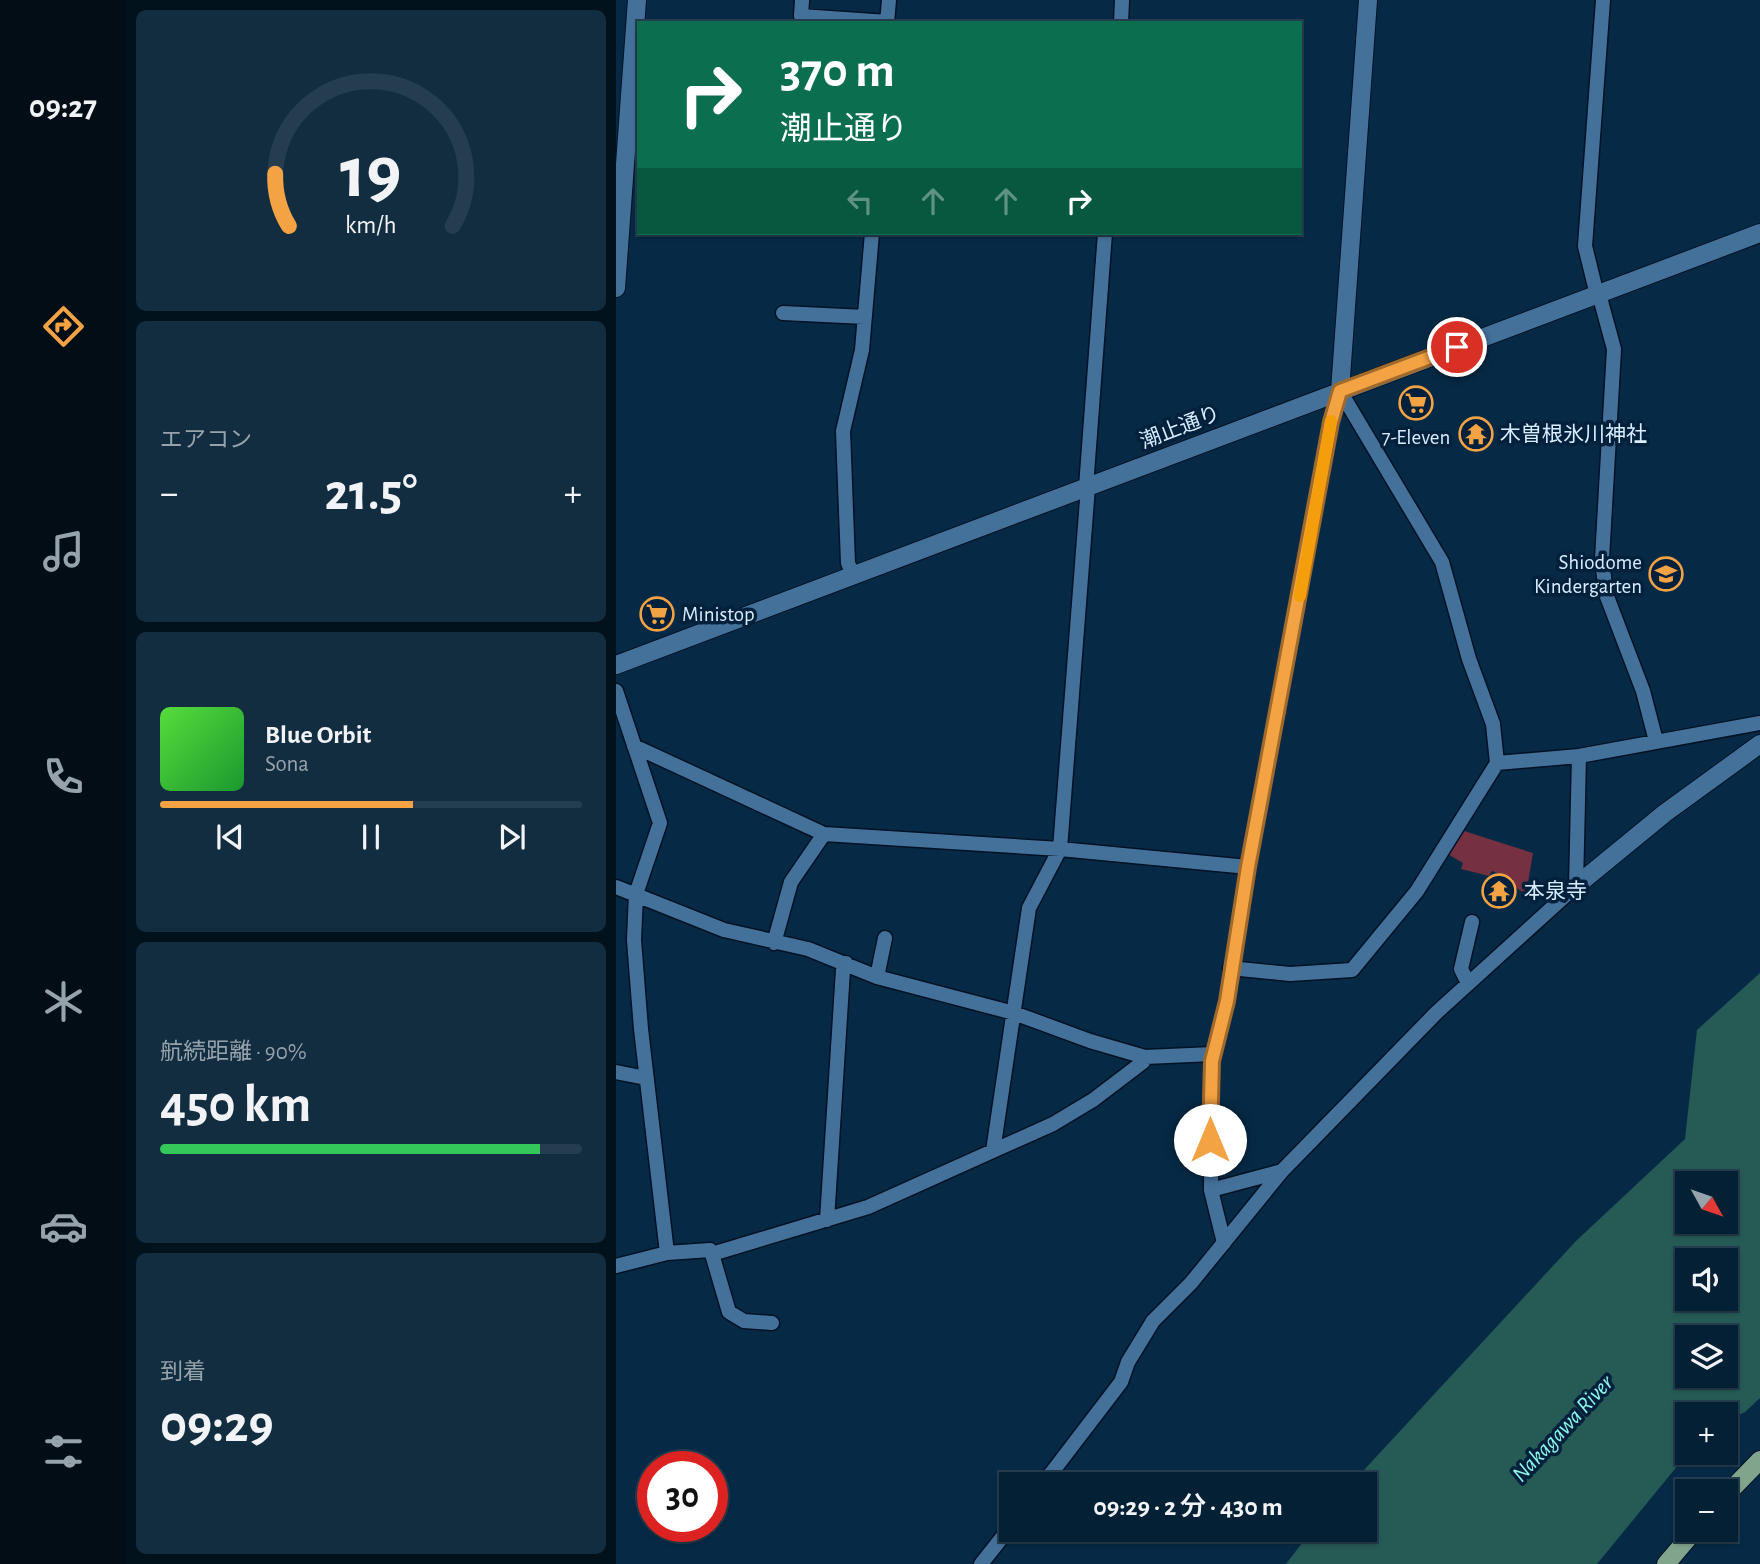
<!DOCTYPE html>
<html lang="ja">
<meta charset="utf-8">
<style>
body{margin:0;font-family:"Alegreya Sans","Noto Sans JP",sans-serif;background:#122d40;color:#f1f3f6;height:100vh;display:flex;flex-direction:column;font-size:26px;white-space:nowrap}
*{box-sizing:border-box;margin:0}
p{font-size:23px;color:#97a3ac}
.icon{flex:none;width:38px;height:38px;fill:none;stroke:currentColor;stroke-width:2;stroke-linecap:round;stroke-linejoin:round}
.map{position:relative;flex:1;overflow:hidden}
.drawer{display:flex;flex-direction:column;gap:10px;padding:10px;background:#02121d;width:490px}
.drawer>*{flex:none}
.guide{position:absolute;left:21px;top:21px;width:665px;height:214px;border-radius:0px;box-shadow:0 2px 5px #0004,0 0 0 2px #253e4f;background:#0b6e4f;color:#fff;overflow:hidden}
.needle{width:46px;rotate:130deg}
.buttons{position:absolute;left:1059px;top:1171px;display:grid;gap:14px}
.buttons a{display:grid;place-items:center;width:63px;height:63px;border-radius:0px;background:#042034;box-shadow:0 2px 5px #0004,0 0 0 2px #253e4f;font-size:35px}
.speed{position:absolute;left:21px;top:1451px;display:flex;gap:14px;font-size:35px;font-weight:700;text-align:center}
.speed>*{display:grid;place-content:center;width:91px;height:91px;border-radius:50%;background:#042034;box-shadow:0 2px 5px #0004,0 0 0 2px #253e4f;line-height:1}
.speed .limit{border:10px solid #d22;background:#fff;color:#111}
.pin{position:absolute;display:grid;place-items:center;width:60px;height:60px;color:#fff;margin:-30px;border:4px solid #fff;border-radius:50%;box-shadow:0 2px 7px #0007}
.me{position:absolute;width:77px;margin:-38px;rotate:0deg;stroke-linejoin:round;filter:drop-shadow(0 0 5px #0008)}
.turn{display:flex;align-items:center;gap:24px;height:147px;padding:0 28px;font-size:32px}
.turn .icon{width:91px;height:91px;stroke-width:2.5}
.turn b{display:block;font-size:49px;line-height:60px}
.lanes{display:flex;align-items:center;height:66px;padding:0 28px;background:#0003;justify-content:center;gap:35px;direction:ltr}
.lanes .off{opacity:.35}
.big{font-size:52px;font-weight:600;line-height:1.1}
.drawer .widget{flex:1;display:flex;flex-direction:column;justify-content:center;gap:10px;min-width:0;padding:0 24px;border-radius:10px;background:#122d40}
.drawer .dial{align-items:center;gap:0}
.dial svg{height:182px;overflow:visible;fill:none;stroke:#253e4f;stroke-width:7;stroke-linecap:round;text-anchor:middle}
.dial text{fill:#f1f3f6;stroke:none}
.song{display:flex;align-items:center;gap:21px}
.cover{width:84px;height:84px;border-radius:10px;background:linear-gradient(135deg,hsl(110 70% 55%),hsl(130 70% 35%))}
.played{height:7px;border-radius:4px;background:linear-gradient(90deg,#f4a344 60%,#253e4f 60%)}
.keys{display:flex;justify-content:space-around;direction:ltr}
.heat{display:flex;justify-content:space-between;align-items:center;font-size:38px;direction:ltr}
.charge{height:10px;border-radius:5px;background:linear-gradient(90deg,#34c759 90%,#253e4f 0)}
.trip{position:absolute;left:383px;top:1472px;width:378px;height:70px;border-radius:0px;background:#042034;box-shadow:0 2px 5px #0004,0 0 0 2px #253e4f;font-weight:600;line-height:70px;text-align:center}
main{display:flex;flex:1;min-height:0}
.tabs{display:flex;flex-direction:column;width:126px;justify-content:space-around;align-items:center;background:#020d15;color:#97a3ac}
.tabs .icon{width:49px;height:49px}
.tabs .selected{color:#f4a344}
.tabs b{font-size:32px;color:#f1f3f6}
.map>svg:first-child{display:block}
</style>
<main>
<nav class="tabs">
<b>09:27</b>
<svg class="icon selected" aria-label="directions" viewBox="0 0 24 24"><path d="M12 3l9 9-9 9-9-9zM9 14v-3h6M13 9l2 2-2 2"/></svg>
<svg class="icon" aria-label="music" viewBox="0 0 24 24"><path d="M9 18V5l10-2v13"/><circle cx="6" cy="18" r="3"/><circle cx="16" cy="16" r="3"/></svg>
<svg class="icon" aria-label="phone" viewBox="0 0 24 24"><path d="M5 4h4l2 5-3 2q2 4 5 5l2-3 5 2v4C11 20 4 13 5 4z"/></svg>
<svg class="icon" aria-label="climate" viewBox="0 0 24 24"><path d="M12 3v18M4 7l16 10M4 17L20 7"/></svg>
<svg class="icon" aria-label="car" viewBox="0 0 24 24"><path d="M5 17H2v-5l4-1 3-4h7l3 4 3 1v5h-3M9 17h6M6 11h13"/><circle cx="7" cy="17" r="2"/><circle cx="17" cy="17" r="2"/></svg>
<svg class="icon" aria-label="filters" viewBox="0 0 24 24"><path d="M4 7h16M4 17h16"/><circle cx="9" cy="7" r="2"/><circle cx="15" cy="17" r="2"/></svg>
</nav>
<section class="drawer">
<div class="widget dial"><svg viewBox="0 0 100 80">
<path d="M14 69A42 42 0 1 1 86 69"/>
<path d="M14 69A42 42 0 0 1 8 46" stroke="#f4a344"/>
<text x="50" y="56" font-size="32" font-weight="700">19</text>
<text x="50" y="72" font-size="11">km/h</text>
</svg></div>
<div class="widget"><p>エアコン</p>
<div class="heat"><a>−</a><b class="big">21.5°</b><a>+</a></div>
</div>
<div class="widget">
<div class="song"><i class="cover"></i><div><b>Blue Orbit</b><p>Sona</p></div></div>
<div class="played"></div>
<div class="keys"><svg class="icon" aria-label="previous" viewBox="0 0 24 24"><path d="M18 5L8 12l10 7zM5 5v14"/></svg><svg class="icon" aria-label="pause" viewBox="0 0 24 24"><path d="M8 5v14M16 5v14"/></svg><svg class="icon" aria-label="next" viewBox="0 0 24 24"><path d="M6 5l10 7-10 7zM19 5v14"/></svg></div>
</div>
<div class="widget"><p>航続距離 · 90%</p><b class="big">450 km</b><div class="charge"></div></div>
<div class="widget"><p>到着</p><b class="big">09:29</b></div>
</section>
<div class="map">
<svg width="1144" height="1564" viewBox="0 0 1144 1564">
<rect width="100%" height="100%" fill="#062a46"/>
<!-- green -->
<path fill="#753041" d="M845,830l72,23 -7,41 -13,-8v-7l-21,-8 -3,5 -28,-7 2,-6 -17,-10z"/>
<!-- water -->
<path fill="#265a55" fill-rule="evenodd" d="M1144,973v425l-15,14 -19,9v-7h-39l1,39 -91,111h-311l26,-34h53v-46h-14l225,-243 109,-102 12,-109zM1071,1183h39v39h-39zM1071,1260h39v38h-39zM1071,1337h39v39h-39z"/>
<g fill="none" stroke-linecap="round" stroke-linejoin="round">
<defs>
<path id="street" d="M186,0l-1,16 87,6
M271,23l2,-23
M505,23l1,-23
M983,294l15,55 -12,210 4,35 37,97 13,50
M981,295l-12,-49 18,-246
M167,313l82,4
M470,487l19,-254
M237,575l-5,-12 -5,-132 19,-81 10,-117
M0,691l44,132 -24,71 -2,46 7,89 26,224
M18,746l190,88 236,15 188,18
M881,763l82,-7 181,-33
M0,887l108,43 84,19 69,28 137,36 76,28 55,16 68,-3
M158,943l17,-61 33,-48
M614,968l60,6 62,-4 65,-79 80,-128 -4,-39 -24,-65 -27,-97 -102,-171
M261,977l8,-39
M852,983l-7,-14 11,-47
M0,1072l30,6
M377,1151l36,-243 31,-59 28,-362
M595,1190l71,-19 154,-158 140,-127 3,-130
M211,1220l16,-250 3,-7
M608,1243l-13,-53 1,-129 15,-60 21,-134 83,-445 9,-31
M96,1254l17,58 15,9 28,2
M0,1266l51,-13 43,-3 2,4 156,-47 185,-83 40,-24 50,-38 2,-5
M427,1484l78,-102 7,-20 25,-41 38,-38 91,-112
M365,1564l31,-39"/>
<path id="secondary" d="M0,288l21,-288
M724,391l28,-391
M0,665l1144,-432
M960,886l89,-73 95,-69"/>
<path id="primary" d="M1110,1495l34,-35
M1050,1564l29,-34"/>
</defs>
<!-- street casing -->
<use href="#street" stroke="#001225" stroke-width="17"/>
<!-- secondary casing -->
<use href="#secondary" stroke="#001225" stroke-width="20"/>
<!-- primary casing -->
<use href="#primary" stroke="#001225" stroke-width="20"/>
<!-- street -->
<use href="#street" stroke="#44719a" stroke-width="14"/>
<!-- secondary -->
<use href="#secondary" stroke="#44719a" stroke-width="18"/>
<!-- primary -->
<use href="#primary" stroke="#81a48c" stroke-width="18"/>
</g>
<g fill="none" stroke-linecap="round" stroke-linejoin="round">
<defs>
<path id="route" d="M594,1140l2,-79 15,-60 21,-134 83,-445 9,-31 117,-44"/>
</defs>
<!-- route casing -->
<use href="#route" stroke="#9f6a2c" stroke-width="18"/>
<!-- route -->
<use href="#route" stroke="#f4a344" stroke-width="12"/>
<!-- slow -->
<path stroke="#f59e0b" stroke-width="12" d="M684,596l31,-175"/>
</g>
<!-- icons -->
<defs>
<symbol id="supermarket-ring" viewBox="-11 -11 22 22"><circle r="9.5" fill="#00203b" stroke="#f4a344" stroke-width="1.5"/><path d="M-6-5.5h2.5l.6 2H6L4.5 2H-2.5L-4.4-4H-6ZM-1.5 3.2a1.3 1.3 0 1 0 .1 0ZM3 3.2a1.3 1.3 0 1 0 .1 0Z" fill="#f4a344"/></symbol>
<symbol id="temple-ring" viewBox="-11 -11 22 22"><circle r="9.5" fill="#00203b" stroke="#f4a344" stroke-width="1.5"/><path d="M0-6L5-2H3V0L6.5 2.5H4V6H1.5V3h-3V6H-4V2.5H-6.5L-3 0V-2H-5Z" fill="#f4a344"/></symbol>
<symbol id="school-ring" viewBox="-11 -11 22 22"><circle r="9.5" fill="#00203b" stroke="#f4a344" stroke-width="1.5"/><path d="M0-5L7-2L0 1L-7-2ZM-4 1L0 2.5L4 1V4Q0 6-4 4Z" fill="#f4a344"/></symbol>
</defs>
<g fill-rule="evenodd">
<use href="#supermarket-ring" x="781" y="384" width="38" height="38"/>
<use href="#temple-ring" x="841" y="415" width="38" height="38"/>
<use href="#school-ring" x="1031" y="555" width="38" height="38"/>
<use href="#supermarket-ring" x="22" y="595" width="38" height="38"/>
<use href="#temple-ring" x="864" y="872" width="38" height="38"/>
</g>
<g text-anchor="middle" stroke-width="7" stroke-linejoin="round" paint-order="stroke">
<!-- street labels -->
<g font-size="21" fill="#d9ecff" stroke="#00203b">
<text transform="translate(564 427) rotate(-21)" y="7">潮止通り</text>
</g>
<!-- poi labels -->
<g font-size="21" fill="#d9ecff" stroke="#00203b" text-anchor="start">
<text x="884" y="441">木曽根氷川神社</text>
<text x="800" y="444" text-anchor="middle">7-Eleven</text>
<text x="1026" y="569" text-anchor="end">Shiodome<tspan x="1026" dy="24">Kindergarten</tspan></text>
<text x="66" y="621">Ministop</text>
<text x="908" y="898">本泉寺</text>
</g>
<!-- water labels -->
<g font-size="23" font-style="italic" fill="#8df9ed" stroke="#00203b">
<text transform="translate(946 1428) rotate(-47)" y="8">Nakagawa River</text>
</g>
</g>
</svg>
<div class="buttons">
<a><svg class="needle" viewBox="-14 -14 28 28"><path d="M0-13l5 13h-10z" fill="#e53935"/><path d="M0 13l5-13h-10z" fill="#97a3ac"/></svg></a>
<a><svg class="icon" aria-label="sound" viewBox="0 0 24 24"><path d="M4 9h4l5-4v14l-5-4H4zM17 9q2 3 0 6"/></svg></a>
<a><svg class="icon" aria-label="layers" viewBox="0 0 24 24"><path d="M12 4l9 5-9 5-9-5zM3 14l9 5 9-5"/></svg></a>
<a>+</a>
<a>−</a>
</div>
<div class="speed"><div class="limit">30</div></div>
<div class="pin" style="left:841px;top:347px;background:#d93025"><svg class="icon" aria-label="arrive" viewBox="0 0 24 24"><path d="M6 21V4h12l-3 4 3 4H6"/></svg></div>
<svg class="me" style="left:594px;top:1140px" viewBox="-20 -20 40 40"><circle r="19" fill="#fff"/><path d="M0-13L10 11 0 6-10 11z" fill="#f4a344"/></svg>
<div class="trip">09:29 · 2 分 · 430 m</div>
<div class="guide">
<div class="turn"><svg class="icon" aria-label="right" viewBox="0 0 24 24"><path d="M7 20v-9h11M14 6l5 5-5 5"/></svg><div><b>370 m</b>潮止通り</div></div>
<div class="lanes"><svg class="icon off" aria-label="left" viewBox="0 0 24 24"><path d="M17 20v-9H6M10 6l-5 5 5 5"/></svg><svg class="icon off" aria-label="ahead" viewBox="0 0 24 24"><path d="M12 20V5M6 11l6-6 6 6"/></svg><svg class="icon off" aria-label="ahead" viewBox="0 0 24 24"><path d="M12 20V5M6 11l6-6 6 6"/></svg><svg class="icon" aria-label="right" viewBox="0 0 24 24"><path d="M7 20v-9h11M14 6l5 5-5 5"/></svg></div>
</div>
</div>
</main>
